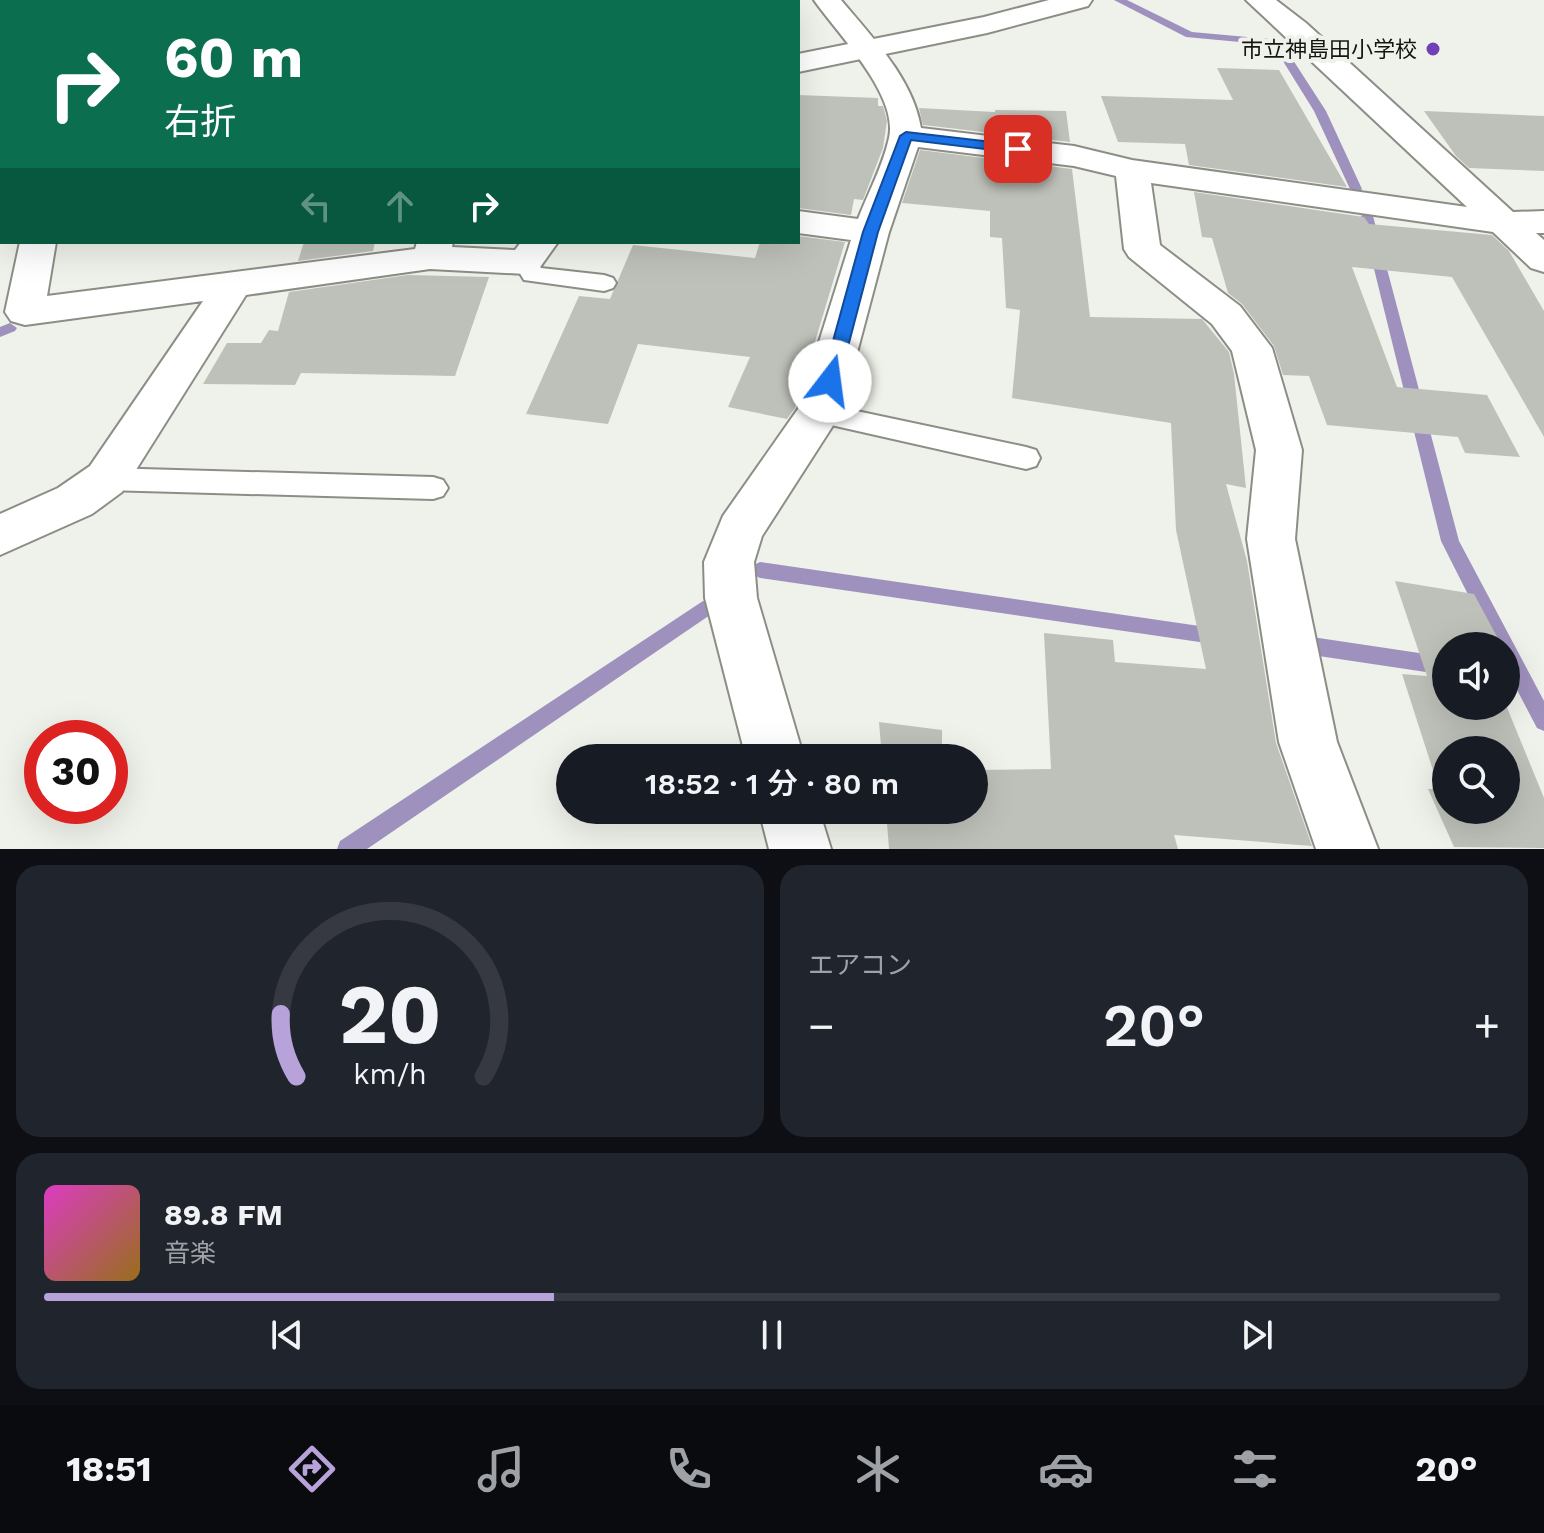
<!DOCTYPE html>
<html lang="ja">
<meta charset="utf-8">
<style>
body{margin:0;font-family:"Work Sans","Noto Sans JP",sans-serif;background:#20242c;color:#f1f3f6;height:100vh;display:flex;flex-direction:column;font-size:30px;white-space:nowrap}
*{box-sizing:border-box;margin:0}
p{font-size:26px;color:#9ea1a6}
.icon{flex:none;width:44px;height:44px;fill:none;stroke:currentColor;stroke-width:2;stroke-linecap:round;stroke-linejoin:round}
.map{position:relative;height:849px;overflow:hidden}
.panel{display:flex;flex-direction:column;gap:16px;padding:16px;background:#0d0f14;flex:1}
.panel>*{flex:none}
.guide{position:absolute;left:0px;top:0px;width:800px;height:244px;box-shadow:0 8px 32px #0002;background:#0b6e4f;color:#fff;overflow:hidden}
.tools{position:absolute;left:1432px;top:632px;display:grid;gap:16px}
.tools a{display:grid;place-items:center;width:88px;height:88px;border-radius:50%;background:#171b24;box-shadow:0 8px 32px #0002;font-size:40px}
.speed{position:absolute;left:24px;top:720px;display:flex;gap:16px;font-size:40px;font-weight:700;text-align:center}
.speed>*{display:grid;place-content:center;width:104px;height:104px;border-radius:50%;background:#171b24;box-shadow:0 8px 32px #0002;line-height:1}
.speed .limit{border:12px solid #d22;background:#fff;color:#111}
.pin{position:absolute;display:grid;place-items:center;width:68px;height:68px;color:#fff;margin:-34px;border-radius:16px;box-shadow:0 4px 12px #0006}
.me{position:absolute;width:88px;margin:-44px;rotate:15deg;stroke-linejoin:round;filter:drop-shadow(0 0 6px #0008)}
.turn{display:flex;align-items:center;gap:28px;height:168px;padding:0 32px;font-size:36px}
.turn .icon{width:104px;height:104px;stroke-width:2.5}
.turn b{display:block;font-size:56px;line-height:68px}
.lanes{display:flex;align-items:center;height:76px;padding:0 32px;background:#0003;justify-content:center;gap:40px;direction:ltr}
.lanes .off{opacity:.35}
.big{font-size:60px;font-weight:600;line-height:1.1}
.panel .widget{flex:1;display:flex;flex-direction:column;justify-content:center;gap:12px;min-width:0;padding:0 28px;border-radius:24px;background:#20242c}
.panel .dial{align-items:center;gap:0}
.dial svg{height:208px;overflow:visible;fill:none;stroke:#363941;stroke-width:7;stroke-linecap:round;text-anchor:middle}
.dial text{fill:#f1f3f6;stroke:none}
.song{display:flex;align-items:center;gap:24px}
.cover{width:96px;height:96px;border-radius:12px;background:linear-gradient(135deg,hsl(310 70% 55%),hsl(40 70% 35%))}
.played{height:8px;border-radius:4px;background:linear-gradient(90deg,#b7a2da 35%,#363941 35%)}
.keys{display:flex;justify-content:space-around;direction:ltr}
.heat{display:flex;justify-content:space-between;align-items:center;font-size:44px;direction:ltr}
.panel .tiles{flex:1;display:grid;gap:16px;grid-template-columns:1fr 1fr}
.widget:last-child{grid-column:span 2}
.trip{position:absolute;left:556px;top:744px;width:432px;height:80px;border-radius:40px;background:#171b24;box-shadow:0 8px 32px #0002;font-weight:600;line-height:80px;text-align:center}
.dock{display:flex;height:128px;justify-content:space-around;align-items:center;background:#090b0e;color:#9ea1a6}
.dock .icon{width:56px;height:56px}
.dock .selected{color:#b7a2da}
.dock b{font-size:36px;color:#f1f3f6}
.map>svg:first-child{display:block}
</style>
<div class="map">
<svg width="1544" height="849" viewBox="0 0 1544 849">
<rect width="100%" height="100%" fill="#eff2ea"/>
<g fill="none" stroke-linecap="round" stroke-linejoin="round">
<!-- stream -->
<path fill="#9f91bd" fill-rule="evenodd" d="M1114,0h13l65,32 88,8 46,71 36,78 -2,3 -4,1 -6,-4 -36,-78 -41,-66 -87,-8z
M2,184v8l-2,1v-8z
M1367,212l6,4 86,325 85,160v30l-7,-3 -31,-59v-23h-12l-53,-105 -80,-325z
M10,323l7,5 -2,3 -15,6v-10z
M760,562l460,67 7,2 3,6 -3,6 -7,2 -460,-67 -6,-3 -3,-5 3,-5z
M703,601l7,2 2,6 -2,6 -343,234h-30l3,-8z
M1312,637l134,20v18l-134,-20 -7,-3 -3,-6 3,-6z"/>
</g>
<!-- building -->
<path fill="#bec1b9" fill-rule="evenodd" d="M1217,68l62,2 68,117 -158,-22 -4,-21 -67,-2 -17,-46 132,4z
M798,95l80,3v8h5l4,15 -4,27 -20,52 -9,-1 -3,16 -53,-7z
M919,108l76,4v-2l71,1 4,31 -147,-17z
M1424,111l120,5v55l-75,-3 -13,-12z
M920,150l152,19 18,148 112,2 27,33 5,22 12,114 -20,-4 21,77 29,182 36,103 -138,-11 4,14h-289l-3,-39h88v-40l77,-1 -7,-136 69,7 2,22 91,7 -30,-139 -5,-107 -159,-25 8,-88 -14,-2 -4,-70 -12,-1v-26l-88,-8z
M1194,192l170,25 5,7 123,11 17,16 35,60v126l-92,-160 -100,-10 45,120 90,8 33,62 -55,-4 -7,-16 -131,-12 -18,-49 -26,-1 -9,-29 -32,-42 -14,-11 -16,-55 -10,-1z
M798,236l47,6 -50,166 -8,11 -59,-12 22,-50 -112,-13 -30,80 -82,-10 53,-118 31,3 23,-54 122,13 5,-16h38z
M304,242h71l-2,9 -75,10z
M408,275l81,2 -34,99 -154,-3 -6,12 -92,-1 24,-41h34l8,-13 9,1 11,-39z
M1395,581l79,13 28,52h-56v60l60,-1 38,93v50l-90,-1 -26,-58h11l-37,-115 25,2zM1446,750h60v60h-60z
M879,722l63,8v28h-60z"/>
<g fill="none" stroke-linecap="round" stroke-linejoin="round">
<defs>
<path id="service" d="M525,255l8,2 8,11 63,7 9,3 3,5 -3,5 -9,3 -80,-11 -11,-18 4,-5z
M819,403l207,44 10,3 4,8 -4,8 -10,3 -217,-49 -4,-7 4,-7z
M106,468l327,9 10,3 5,8 -5,8 -10,3 -327,-9 -10,-3 -5,-8 5,-8z"/>
<path id="minor" d="M410,0h69l-70,2z
M814,0h27c31,37 72,79 80,128l153,18 58,14 335,47 -221,-207h30l30,23 207,189 31,-1v22h-8l8,7v32l-13,-4 -38,-36 -342,-49 9,62 80,61 32,42 30,102 -7,89 42,203 41,107h-62l-37,-107 -32,-203 9,-89 -24,-99 -20,-27 -83,-67 -5,-8 -8,-73 -42,-10 -156,-19 -29,85 -48,181 -79,123 -8,26 3,36 47,160h-58l-41,-160 -1,-36 19,-46 75,-107 53,-169 -53,-7v-22l60,8c10,-26 25,-53 31,-81 10,-43 -52,-105 -75,-138z
M0,26h2v16h-2z
M0,70l2,1v21l-2,-1z
M20,242h36l-9,54 368,-47 2,-7h36l-1,5 63,3 6,-8h37l-20,28 -13,4 -95,-5 -184,26 -124,197 -30,22 -92,41v-41l58,-26 32,-22 113,-165 -178,24 -14,-4 -6,-9z
M759,810h60l12,39h-62z"/>
<path id="tertiary" d="M1049,0h43l-4,6 -101,27 -189,39v-18l186,-37z"/>
</defs>
<!-- service casing -->
<use href="#service" stroke="#8c8e86" stroke-width="4"/>
<!-- minor casing -->
<use href="#minor" stroke="#8c8e86" stroke-width="4"/>
<!-- tertiary casing -->
<use href="#tertiary" stroke="#8c8e86" stroke-width="4"/>
<!-- service -->
<use href="#service" fill="#fff" fill-rule="evenodd"/>
<!-- minor -->
<use href="#minor" fill="#fff" fill-rule="evenodd"/>
<!-- tertiary -->
<use href="#tertiary" fill="#fff" fill-rule="evenodd"/>
</g>
<!-- route -->
<path fill="#1a73e8" stroke="#114b97" stroke-width="2" d="M906,132l112,13 7,4 -7,4 -107,-13 -33,92 -39,149 -9,6 -6,-2 -2,-4 41,-149 37,-96z"/>
<!-- markers -->
<circle fill="#713fb7" stroke="#eff2ea" stroke-width="3" cx="1433" cy="49" r="8"/>
<g text-anchor="middle" stroke-width="8" stroke-linejoin="round" paint-order="stroke">
<!-- far-poi labels -->
<g font-size="22" fill="#141512" stroke="#eff2ea" text-anchor="end">
<text x="1417" y="57">市立神島田小学校</text>
</g>
</g>
</svg>
<div class="tools">
<a><svg class="icon" aria-label="sound" viewBox="0 0 24 24"><path d="M4 9h4l5-4v14l-5-4H4zM17 9q2 3 0 6"/></svg></a>
<a><svg class="icon" aria-label="search" viewBox="0 0 24 24"><circle cx="10" cy="10" r="6"/><path d="M15 15l6 6"/></svg></a>
</div>
<div class="speed"><div class="limit">30</div></div>
<div class="pin" style="left:1018px;top:149px;background:#d93025"><svg class="icon" aria-label="arrive" viewBox="0 0 24 24"><path d="M6 21V4h12l-3 4 3 4H6"/></svg></div>
<svg class="me" style="left:830px;top:381px" viewBox="-20 -20 40 40"><circle r="19" fill="#fff"/><path d="M0-13L10 11 0 6-10 11z" fill="#1a73e8"/></svg>
<div class="trip">18:52 · 1 分 · 80 m</div>
<div class="guide">
<div class="turn"><svg class="icon" aria-label="right" viewBox="0 0 24 24"><path d="M7 20v-9h11M14 6l5 5-5 5"/></svg><div><b>60 m</b>右折</div></div>
<div class="lanes"><svg class="icon off" aria-label="left" viewBox="0 0 24 24"><path d="M17 20v-9H6M10 6l-5 5 5 5"/></svg><svg class="icon off" aria-label="ahead" viewBox="0 0 24 24"><path d="M12 20V5M6 11l6-6 6 6"/></svg><svg class="icon" aria-label="right" viewBox="0 0 24 24"><path d="M7 20v-9h11M14 6l5 5-5 5"/></svg></div>
</div>
</div>
<section class="panel">
<div class="tiles">
<div class="widget dial"><svg viewBox="0 0 100 80">
<path d="M14 69A42 42 0 1 1 86 69"/>
<path d="M14 69A42 42 0 0 1 8 45" stroke="#b7a2da"/>
<text x="50" y="56" font-size="32" font-weight="700">20</text>
<text x="50" y="72" font-size="11">km/h</text>
</svg></div>
<div class="widget"><p>エアコン</p>
<div class="heat"><a>−</a><b class="big">20°</b><a>+</a></div>
</div>
<div class="widget">
<div class="song"><i class="cover"></i><div><b>89.8 FM</b><p>音楽</p></div></div>
<div class="played"></div>
<div class="keys"><svg class="icon" aria-label="previous" viewBox="0 0 24 24"><path d="M18 5L8 12l10 7zM5 5v14"/></svg><svg class="icon" aria-label="pause" viewBox="0 0 24 24"><path d="M8 5v14M16 5v14"/></svg><svg class="icon" aria-label="next" viewBox="0 0 24 24"><path d="M6 5l10 7-10 7zM19 5v14"/></svg></div>
</div>
</div>
</section>
<nav class="dock">
<b>18:51</b>
<svg class="icon selected" aria-label="directions" viewBox="0 0 24 24"><path d="M12 3l9 9-9 9-9-9zM9 14v-3h6M13 9l2 2-2 2"/></svg>
<svg class="icon" aria-label="music" viewBox="0 0 24 24"><path d="M9 18V5l10-2v13"/><circle cx="6" cy="18" r="3"/><circle cx="16" cy="16" r="3"/></svg>
<svg class="icon" aria-label="phone" viewBox="0 0 24 24"><path d="M5 4h4l2 5-3 2q2 4 5 5l2-3 5 2v4C11 20 4 13 5 4z"/></svg>
<svg class="icon" aria-label="climate" viewBox="0 0 24 24"><path d="M12 3v18M4 7l16 10M4 17L20 7"/></svg>
<svg class="icon" aria-label="car" viewBox="0 0 24 24"><path d="M5 17H2v-5l4-1 3-4h7l3 4 3 1v5h-3M9 17h6M6 11h13"/><circle cx="7" cy="17" r="2"/><circle cx="17" cy="17" r="2"/></svg>
<svg class="icon" aria-label="filters" viewBox="0 0 24 24"><path d="M4 7h16M4 17h16"/><circle cx="9" cy="7" r="2"/><circle cx="15" cy="17" r="2"/></svg>
<b>20°</b>
</nav>
